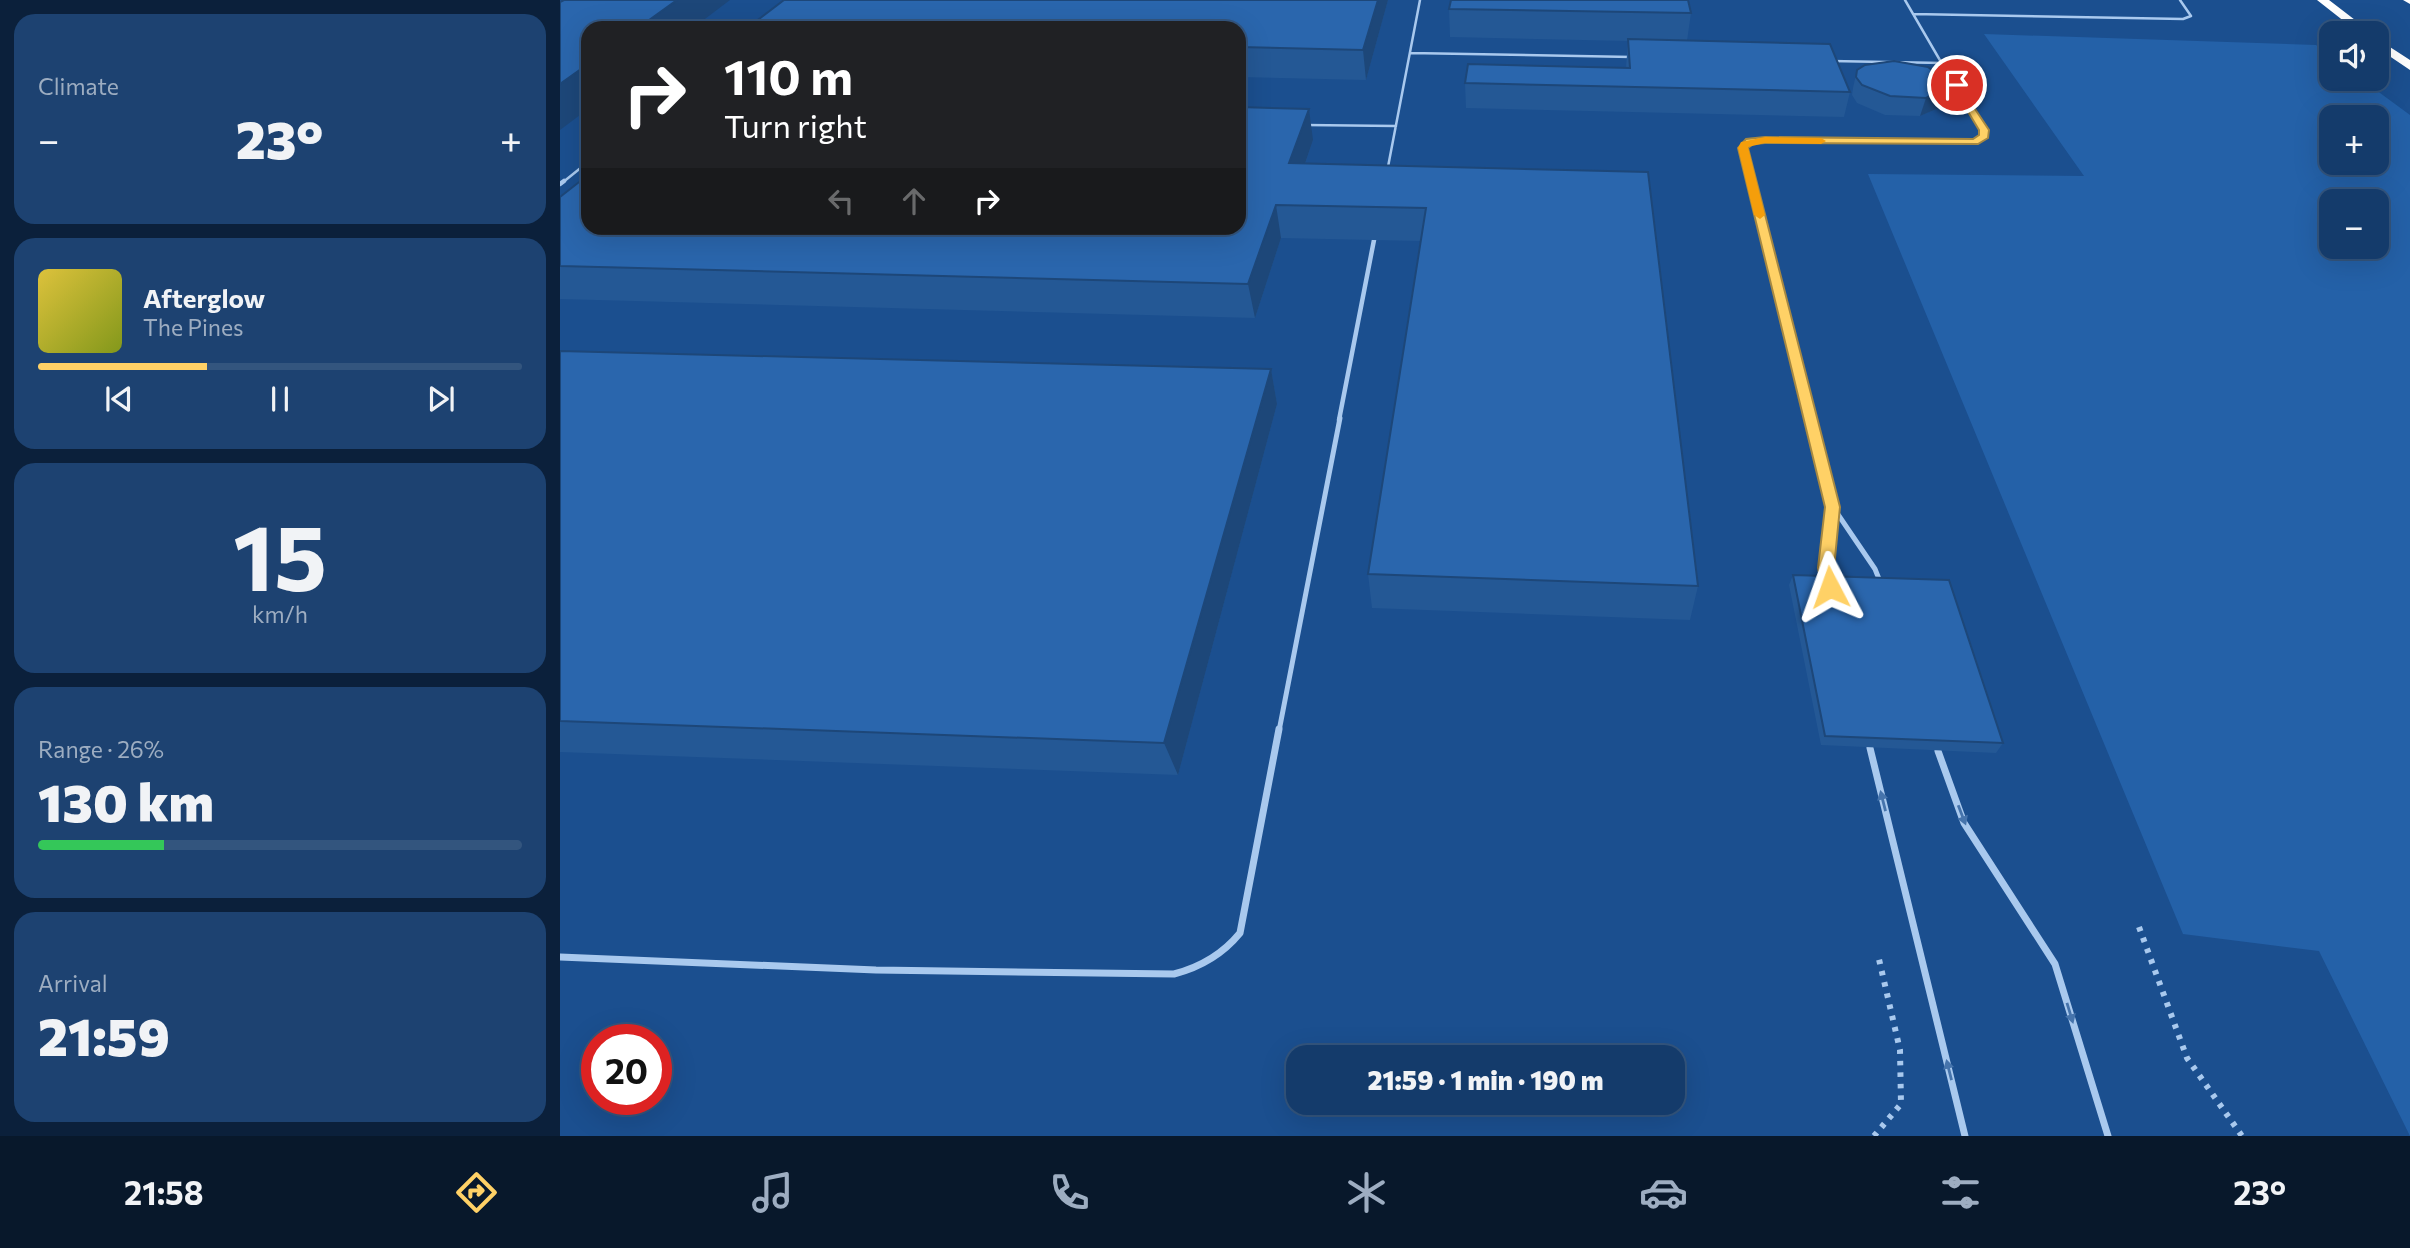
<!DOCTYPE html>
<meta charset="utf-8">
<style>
body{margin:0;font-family:Commissioner,sans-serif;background:#1d4271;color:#f1f3f6;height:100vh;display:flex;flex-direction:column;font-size:26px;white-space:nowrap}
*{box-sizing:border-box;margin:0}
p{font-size:23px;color:#9dadc1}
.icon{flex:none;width:38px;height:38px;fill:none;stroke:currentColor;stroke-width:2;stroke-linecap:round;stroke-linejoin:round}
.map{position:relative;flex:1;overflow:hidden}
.details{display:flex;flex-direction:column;gap:14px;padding:14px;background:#0b203b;width:560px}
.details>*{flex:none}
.guide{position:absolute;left:21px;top:21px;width:665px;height:214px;border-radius:21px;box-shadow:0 7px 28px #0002,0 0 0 2px #33557e;background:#202124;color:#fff;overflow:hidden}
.buttons{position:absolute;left:1759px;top:21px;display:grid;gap:14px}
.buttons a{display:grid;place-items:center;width:70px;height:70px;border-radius:14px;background:#143b6b;box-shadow:0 7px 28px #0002,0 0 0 2px #33557e;font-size:35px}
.speed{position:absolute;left:21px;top:1024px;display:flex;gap:14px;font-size:35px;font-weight:700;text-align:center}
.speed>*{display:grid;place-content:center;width:91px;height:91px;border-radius:50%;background:#143b6b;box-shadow:0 7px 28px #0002,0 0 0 2px #33557e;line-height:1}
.speed .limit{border:10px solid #d22;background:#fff;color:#111}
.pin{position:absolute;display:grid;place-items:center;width:60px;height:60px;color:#fff;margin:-30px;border:4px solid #fff;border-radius:50%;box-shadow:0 2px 7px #0007}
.me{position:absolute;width:77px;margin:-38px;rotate:356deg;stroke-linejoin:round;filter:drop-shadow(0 0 5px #0008)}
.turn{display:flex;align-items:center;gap:24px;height:147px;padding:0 28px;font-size:32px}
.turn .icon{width:91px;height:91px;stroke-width:2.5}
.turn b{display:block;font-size:49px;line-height:60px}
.lanes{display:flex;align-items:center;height:66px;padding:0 28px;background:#0003;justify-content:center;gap:35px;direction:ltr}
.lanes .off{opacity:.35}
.big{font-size:52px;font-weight:800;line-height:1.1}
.details .widget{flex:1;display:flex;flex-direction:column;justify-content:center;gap:10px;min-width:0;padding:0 24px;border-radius:21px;background:#1d4271}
.details .dial{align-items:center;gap:0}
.dial b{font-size:91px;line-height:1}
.song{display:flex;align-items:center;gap:21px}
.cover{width:84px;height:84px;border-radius:10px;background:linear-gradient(135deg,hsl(50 70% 55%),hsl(70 70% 35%))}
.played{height:7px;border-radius:4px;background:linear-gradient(90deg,#ffd166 35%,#33557e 35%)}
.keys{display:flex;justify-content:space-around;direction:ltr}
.heat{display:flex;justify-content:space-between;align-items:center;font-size:38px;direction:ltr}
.charge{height:10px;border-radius:5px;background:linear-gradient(90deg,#34c759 26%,#33557e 0)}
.trip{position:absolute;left:726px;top:1045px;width:399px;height:70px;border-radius:21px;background:#143b6b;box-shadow:0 7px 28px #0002,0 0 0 2px #33557e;font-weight:800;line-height:70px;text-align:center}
.dock{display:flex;height:112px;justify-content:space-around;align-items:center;background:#08182b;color:#9dadc1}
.dock .icon{width:49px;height:49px}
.dock .selected{color:#ffd166}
.dock b{font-size:32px;color:#f1f3f6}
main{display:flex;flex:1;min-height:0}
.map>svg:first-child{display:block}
</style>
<main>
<section class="details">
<div class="widget"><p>Climate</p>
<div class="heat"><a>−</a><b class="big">23°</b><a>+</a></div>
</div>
<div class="widget">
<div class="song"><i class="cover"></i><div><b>Afterglow</b><p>The Pines</p></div></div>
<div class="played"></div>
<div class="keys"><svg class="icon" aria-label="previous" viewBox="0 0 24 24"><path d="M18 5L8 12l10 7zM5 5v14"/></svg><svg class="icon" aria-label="pause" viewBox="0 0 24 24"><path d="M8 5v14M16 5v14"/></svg><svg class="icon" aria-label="next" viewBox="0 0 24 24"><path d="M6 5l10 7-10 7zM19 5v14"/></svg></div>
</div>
<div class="widget dial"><b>15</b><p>km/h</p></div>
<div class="widget"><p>Range · 26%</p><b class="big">130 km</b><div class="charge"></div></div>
<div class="widget"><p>Arrival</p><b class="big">21:59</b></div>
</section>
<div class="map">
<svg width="1850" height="1136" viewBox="0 0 1850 1136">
<rect width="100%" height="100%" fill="#1b4f8f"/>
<!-- green -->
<path fill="#2461a8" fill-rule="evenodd" d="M1424,34l332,11 15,11v23h30l49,36v1021l-91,-185 -136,-17 -315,-760 216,2zM1771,117h45v46h-45zM1771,201h45v46h-45z"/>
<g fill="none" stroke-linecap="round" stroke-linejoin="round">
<!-- path -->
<path stroke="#a9c9ee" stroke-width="6" stroke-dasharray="4.5 7" stroke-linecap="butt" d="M1579,927l48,131 55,78
M1314,1136l27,-32 -1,-54 -22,-95"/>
<!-- lane-far3 -->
<path stroke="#a9c9ee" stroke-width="2.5" d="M1353,14l270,5 8,-3 -11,-16
M850,53l222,4
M1271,61l112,2
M745,125l91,1
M827,172l33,-172
M2,183l26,-21
M1192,183l-9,-36 7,-6 212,2 13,-1 9,-6 -79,-136"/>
<!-- lane-far2 -->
<path stroke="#a9c9ee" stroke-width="4.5" d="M1191,181l60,239
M0,184l4,-3
M779,420l35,-180"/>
<!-- lane-far1 -->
<path stroke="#a9c9ee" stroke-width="5" d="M1251,418l22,89 -7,61 3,12
M1273,507l42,62 6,15
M719,731l61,-313"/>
<!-- lane -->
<path stroke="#a9c9ee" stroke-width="7" d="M1310,748l95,388
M1378,751l26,72 91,141 53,172
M0,957l316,13 298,4c27,-7 48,-19 66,-41l39,-204"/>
<!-- highway -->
<path fill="#fff" fill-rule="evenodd" d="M1757,0h12l43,33h-13z
M1843,0h7v4z
M1816,38l34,22v10l-34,-23z"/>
</g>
<!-- wall -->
<path fill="#245895" d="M828,0l-22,80 -127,-3v-49z
M889,9l242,4 -4,28 163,51 -6,25 -378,-9 -1,-25 161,-15 2,-27 -178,-4z
M1305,65l76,42 -21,9 -35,-1 -28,-12 -5,-8 1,-7 4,-18z
M753,140l-8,24 343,8 50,414 -8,34 -318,-12 -4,-34 52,-333 -139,-3 -26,80 -695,-19v-102z
M0,351l711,18 6,35 -99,371 -618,-23z
M1233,575l210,168 -7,10 -175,-8 -32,-160z"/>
<!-- shaded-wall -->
<path fill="#1d4779" d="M117,0h53l-37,28h-55z
M818,0h10l-22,80 -3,-30z
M28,64v45l-28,21v-46z
M1386,89l-5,18 -21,9 6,-18z
M749,109l4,31 -19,56 -5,-33z
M716,205l5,33 -26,80 -7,-34z
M711,369l6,35 -99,371 -14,-32z"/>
<!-- building -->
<path fill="#2a66ad" stroke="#1d4779" stroke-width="2" d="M4,0h113l-39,28h-50v36l-28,20v-82z
M224,0h594l-15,50 -124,-3v-19h-492z
M891,0h237l3,13 -242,-4z
M1068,39l202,5 20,48 -385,-9 3,-19 162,4z
M1334,61l34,6 18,14v8l-20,9 -36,-2 -28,-11 -6,-8 1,-7 8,-5z
M679,107l70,2 -20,54 359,9 50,414 -330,-12 58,-366 -150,-3 -28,79 -688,-18v-69l28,-22v53h651z
M0,351l711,18 -107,374 -604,-22z
M1233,575l156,5 54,163 -178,-7z"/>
<!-- one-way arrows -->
<defs><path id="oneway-solid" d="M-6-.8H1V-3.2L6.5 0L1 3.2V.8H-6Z" transform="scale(1.75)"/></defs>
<g fill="#4674ac">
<use href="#oneway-solid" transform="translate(1323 801) rotate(-104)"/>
<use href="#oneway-solid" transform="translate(1402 815) rotate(69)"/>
<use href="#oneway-solid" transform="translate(1510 1013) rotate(73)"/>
<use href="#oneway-solid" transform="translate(1389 1070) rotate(-104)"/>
</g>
<!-- route -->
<path fill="#ffd166" stroke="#a68842" stroke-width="2" d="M1397,82l32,48 -1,8 -10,6 -213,-1 -12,1 -5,4 92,359 -6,61 4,19 -8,6 -8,-6 -4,-19 7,-61 -87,-359 8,-9 19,-2 208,2 6,-4v-5l-27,-45z"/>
<!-- slow -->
<path fill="#f59e0b" d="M1205,137l56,1 5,3 -5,3 -56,-1 -17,4 17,68 -5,4 -6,-4 -16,-67 3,-6z"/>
</svg>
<div class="buttons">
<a><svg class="icon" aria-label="sound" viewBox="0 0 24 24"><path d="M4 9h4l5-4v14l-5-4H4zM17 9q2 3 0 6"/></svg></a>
<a>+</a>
<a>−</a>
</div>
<div class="speed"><div class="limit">20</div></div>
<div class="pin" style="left:1397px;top:85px;background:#d93025"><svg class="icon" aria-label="arrive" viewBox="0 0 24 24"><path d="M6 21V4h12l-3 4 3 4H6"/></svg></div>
<svg class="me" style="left:1270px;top:587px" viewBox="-20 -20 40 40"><path d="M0-17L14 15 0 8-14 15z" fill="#ffd166" stroke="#fff" stroke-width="4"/></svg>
<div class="trip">21:59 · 1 min · 190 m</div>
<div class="guide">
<div class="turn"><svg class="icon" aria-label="right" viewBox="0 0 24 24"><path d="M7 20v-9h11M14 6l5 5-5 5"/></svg><div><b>110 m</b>Turn right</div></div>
<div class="lanes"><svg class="icon off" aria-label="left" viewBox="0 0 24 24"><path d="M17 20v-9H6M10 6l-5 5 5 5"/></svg><svg class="icon off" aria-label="ahead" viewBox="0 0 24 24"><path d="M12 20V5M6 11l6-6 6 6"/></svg><svg class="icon" aria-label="right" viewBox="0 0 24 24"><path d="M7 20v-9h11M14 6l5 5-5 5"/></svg></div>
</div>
</div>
</main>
<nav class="dock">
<b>21:58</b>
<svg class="icon selected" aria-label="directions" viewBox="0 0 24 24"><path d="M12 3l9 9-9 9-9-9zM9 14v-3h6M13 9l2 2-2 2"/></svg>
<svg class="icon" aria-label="music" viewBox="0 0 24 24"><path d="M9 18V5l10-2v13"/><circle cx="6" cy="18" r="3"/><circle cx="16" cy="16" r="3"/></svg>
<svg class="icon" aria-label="phone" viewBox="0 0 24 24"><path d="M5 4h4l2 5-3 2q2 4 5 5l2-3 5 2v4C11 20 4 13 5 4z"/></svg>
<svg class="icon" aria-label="climate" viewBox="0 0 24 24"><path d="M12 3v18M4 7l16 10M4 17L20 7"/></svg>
<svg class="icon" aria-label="car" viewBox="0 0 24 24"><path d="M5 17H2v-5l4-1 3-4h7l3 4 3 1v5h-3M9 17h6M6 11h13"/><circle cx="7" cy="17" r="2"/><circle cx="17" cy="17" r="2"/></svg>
<svg class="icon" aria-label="filters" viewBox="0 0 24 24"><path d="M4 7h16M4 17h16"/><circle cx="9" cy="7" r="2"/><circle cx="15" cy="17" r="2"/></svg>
<b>23°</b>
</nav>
